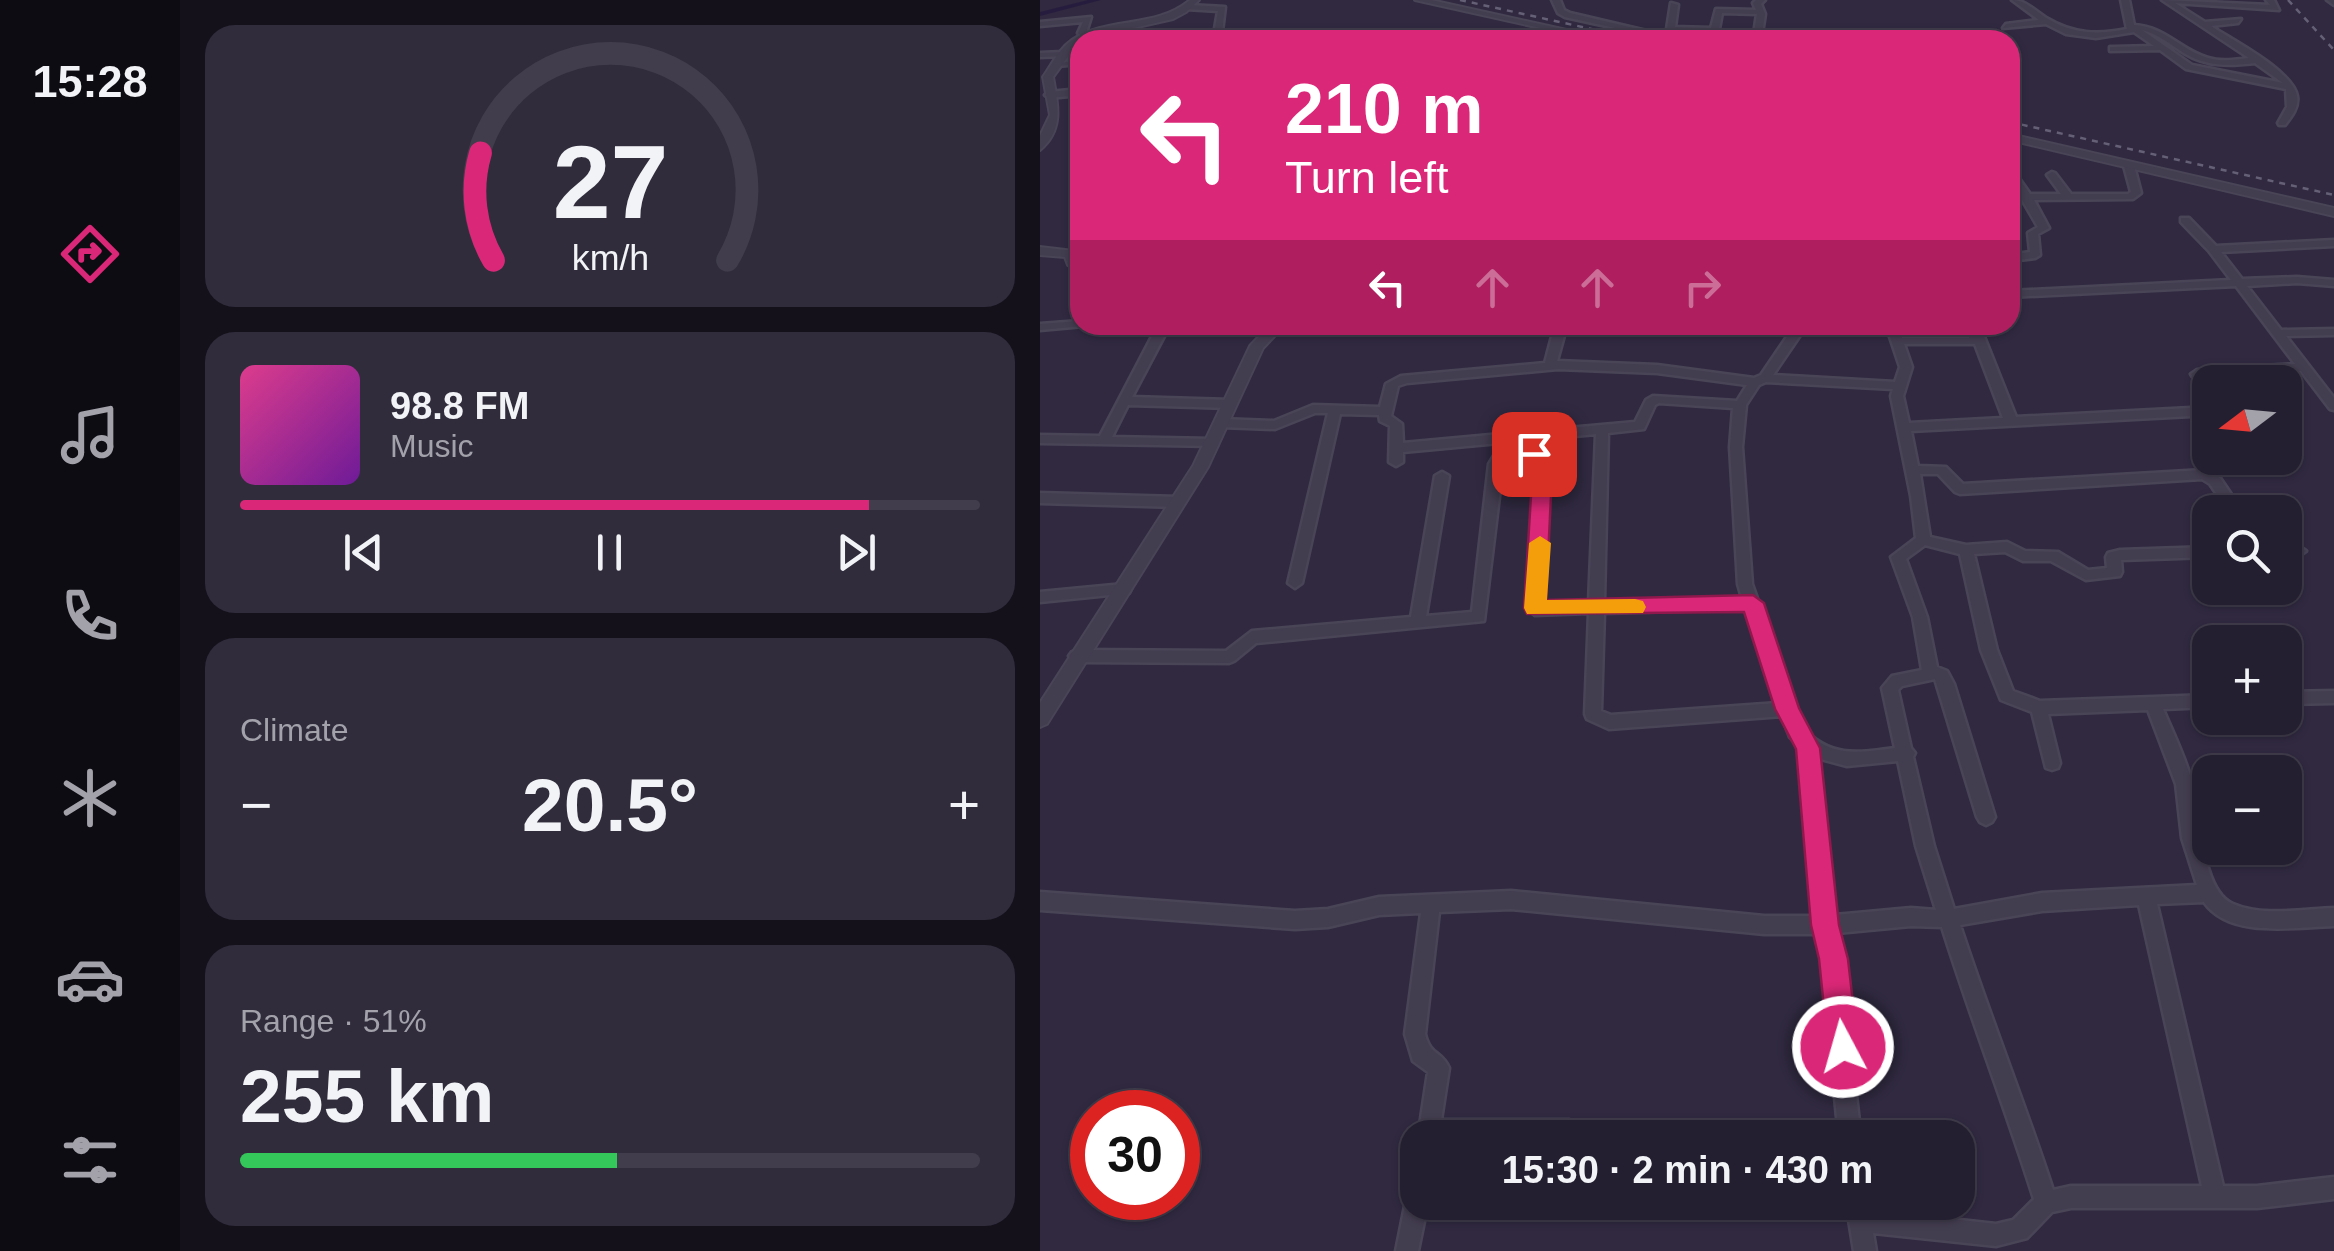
<!DOCTYPE html>
<meta charset="utf-8">
<style>
body{margin:0;font-family:Helvetica,sans-serif;background:#302c3c;color:#f1f3f6;height:100vh;display:flex;flex-direction:column;font-size:38px;white-space:nowrap}
*{box-sizing:border-box;margin:0}
p{font-size:32px;color:#a3a2ab}
.icon{flex:none;width:55px;height:55px;fill:none;stroke:currentColor;stroke-width:2;stroke-linecap:round;stroke-linejoin:round}
.map{position:relative;flex:1;overflow:hidden}
.drawer{display:flex;flex-direction:column;gap:25px;padding:25px;background:#14111a;width:860px}
.drawer>*{flex:none}
.hud{position:absolute;left:30px;top:30px;width:950px;height:305px;border-radius:30px;box-shadow:0 2px 8px #0004,0 0 0 2px #413d4c;background:#db2777;color:#fff;overflow:hidden}
.needle{width:65px;rotate:254deg}
.fabs{position:absolute;left:1152px;top:365px;display:grid;gap:20px}
.fabs a{display:grid;place-items:center;width:110px;height:110px;border-radius:20px;background:#241f30;box-shadow:0 2px 8px #0004,0 0 0 2px #413d4c;font-size:50px}
.speed{position:absolute;left:30px;top:1090px;display:flex;gap:20px;font-size:50px;font-weight:700;text-align:center}
.speed>*{display:grid;place-content:center;width:130px;height:130px;border-radius:50%;background:#241f30;box-shadow:0 2px 8px #0004,0 0 0 2px #413d4c;line-height:1}
.speed .limit{border:15px solid #d22;background:#fff;color:#111}
.pin{position:absolute;display:grid;place-items:center;width:85px;height:85px;color:#fff;margin:-42px;border-radius:20px;box-shadow:0 5px 15px #0006}
.me{position:absolute;width:110px;margin:-55px;rotate:354deg;stroke-linejoin:round;filter:drop-shadow(0 0 8px #0008)}
.turn{display:flex;align-items:center;gap:35px;height:210px;padding:0 50px;font-size:45px}
.turn .icon{width:130px;height:130px;stroke-width:2.5}
.turn b{display:block;font-size:70px;line-height:85px}
.lanes{display:flex;align-items:center;height:95px;padding:0 50px;background:#0003;justify-content:center;gap:50px;direction:ltr}
.lanes .off{opacity:.35}
.big{font-size:75px;font-weight:800;line-height:1.1}
.drawer .card{flex:1;display:flex;flex-direction:column;justify-content:center;gap:15px;min-width:0;padding:0 35px;border-radius:30px;background:#302c3c}
.drawer .dial{align-items:center;gap:0}
.dial svg{height:260px;overflow:visible;fill:none;stroke:#413d4c;stroke-width:7;stroke-linecap:round;text-anchor:middle}
.dial text{fill:#f1f3f6;stroke:none}
.song{display:flex;align-items:center;gap:30px}
.cover{width:120px;height:120px;border-radius:15px;background:linear-gradient(135deg,hsl(330 70% 55%),hsl(280 70% 35%))}
.played{height:10px;border-radius:5px;background:linear-gradient(90deg,#db2777 85%,#413d4c 85%)}
.keys{display:flex;justify-content:space-around;direction:ltr}
.heat{display:flex;justify-content:space-between;align-items:center;font-size:55px;direction:ltr}
.charge{height:15px;border-radius:8px;background:linear-gradient(90deg,#34c759 51%,#413d4c 0)}
.trip{position:absolute;left:360px;top:1120px;width:575px;height:100px;border-radius:30px;background:#241f30;box-shadow:0 2px 8px #0004,0 0 0 2px #413d4c;font-weight:800;line-height:100px;text-align:center}
main{display:flex;flex:1;min-height:0}
.menu{display:flex;flex-direction:column;width:180px;justify-content:space-around;align-items:center;background:#0e0c13;color:#a3a2ab}
.menu .icon{width:70px;height:70px}
.menu .selected{color:#db2777}
.menu b{font-size:45px;color:#f1f3f6}
.map>svg:first-child{display:block}
</style>
<main>
<nav class="menu">
<b>15:28</b>
<svg class="icon selected" aria-label="directions" viewBox="0 0 24 24"><path d="M12 3l9 9-9 9-9-9zM9 14v-3h6M13 9l2 2-2 2"/></svg>
<svg class="icon" aria-label="music" viewBox="0 0 24 24"><path d="M9 18V5l10-2v13"/><circle cx="6" cy="18" r="3"/><circle cx="16" cy="16" r="3"/></svg>
<svg class="icon" aria-label="phone" viewBox="0 0 24 24"><path d="M5 4h4l2 5-3 2q2 4 5 5l2-3 5 2v4C11 20 4 13 5 4z"/></svg>
<svg class="icon" aria-label="climate" viewBox="0 0 24 24"><path d="M12 3v18M4 7l16 10M4 17L20 7"/></svg>
<svg class="icon" aria-label="car" viewBox="0 0 24 24"><path d="M5 17H2v-5l4-1 3-4h7l3 4 3 1v5h-3M9 17h6M6 11h13"/><circle cx="7" cy="17" r="2"/><circle cx="17" cy="17" r="2"/></svg>
<svg class="icon" aria-label="filters" viewBox="0 0 24 24"><path d="M4 7h16M4 17h16"/><circle cx="9" cy="7" r="2"/><circle cx="15" cy="17" r="2"/></svg>
</nav>
<section class="drawer">
<div class="card dial"><svg viewBox="0 0 100 80">
<path d="M14 69A42 42 0 1 1 86 69"/>
<path d="M14 69A42 42 0 0 1 10 36" stroke="#db2777"/>
<text x="50" y="56" font-size="32" font-weight="700">27</text>
<text x="50" y="72" font-size="11">km/h</text>
</svg></div>
<div class="card">
<div class="song"><i class="cover"></i><div><b>98.8 FM</b><p>Music</p></div></div>
<div class="played"></div>
<div class="keys"><svg class="icon" aria-label="previous" viewBox="0 0 24 24"><path d="M18 5L8 12l10 7zM5 5v14"/></svg><svg class="icon" aria-label="pause" viewBox="0 0 24 24"><path d="M8 5v14M16 5v14"/></svg><svg class="icon" aria-label="next" viewBox="0 0 24 24"><path d="M6 5l10 7-10 7zM19 5v14"/></svg></div>
</div>
<div class="card"><p>Climate</p>
<div class="heat"><a>−</a><b class="big">20.5°</b><a>+</a></div>
</div>
<div class="card"><p>Range · 51%</p><b class="big">255 km</b><div class="charge"></div></div>
</section>
<div class="map">
<svg width="1294" height="1251" viewBox="0 0 1294 1251">
<rect width="100%" height="100%" fill="#302940"/>
<g fill="none" stroke-linecap="round" stroke-linejoin="round">
<!-- canal -->
<path fill="#261d3e" fill-rule="evenodd" d="M48,0h13l-61,16v-4z"/>
<defs>
<path id="minor" d="M512,0h8l4,10 6,3 115,27h-15l-105,-23 -7,-4z
M716,0h9l-4,4 4,10 -4,26h-8l4,-26 -35,-1 -5,27h-8l1,-7 -39,-2 -4,-2 4,-26 7,2 -3,22 36,1 5,-19 40,1 -3,-7z
M972,0c14,0 24,12 36,19 25,15 50,16 79,10l-6,-29h8l5,25c32,2 46,25 74,33 13,4 27,2 41,0l-87,-58 108,5 -4,-5h8l5,10 -104,-7 30,19 36,-3 -3,4 -27,3c21,14 82,45 86,70 2,11 -5,20 -12,29h-6l-1,-2 9,-16 -1,-18 -100,-20 -26,-19 -50,1v-4h3l41,-1 -20,-14 -38,6 -30,-4 -20,-10 -43,4 3,-4 33,-4zM1102,30c16,4 28,14 42,23 23,14 46,13 71,10l28,20 -91,-18z
M1287,0h7v5z
M149,5l36,2 -4,33h-8l5,-29 -32,-2z
M51,17l-5,16 3,4 -4,2 -7,-6 5,-11 -43,4v-4z
M23,52l4,2 -1,2 -26,1v-4z
M40,60v4l-23,2 -4,-2z
M40,89v6l-31,3 -4,-3 4,-3z
M1089,163l5,3 7,27 -8,6 -99,1 15,28 -11,6 2,21 -5,3 -25,3v-6l20,-3 -2,-19 10,-6 -28,-48v-10l3,1 17,24h31l-14,-19 5,-3 3,1 16,21h57l3,-2 -7,-26z
M1141,218h8l27,28 118,-6v6l-113,6 21,27 55,-2 37,3v6l-37,-3 -50,3 34,44 53,-1v6l-48,1 48,62v12l-4,-1 -29,-38 -108,6 -2,-3 6,-4 98,-6 -59,-78 -226,11v-6l221,-11 -22,-29 -28,-29z
M40,321v4l4,1 -44,4v-6z
M118,325h12l-38,72 98,3 6,4 -6,4 -102,-3 -16,32 100,2 5,1v6l-177,-3v-8l60,1z
M515,325h12l-10,36 100,4 97,13 7,-3 34,-50h12l-34,50 122,7 5,-15 -14,-42h12l4,13h67l2,-13h12v9l33,83 194,-10v8l-299,16 7,35 28,1 17,17 241,-14 16,8 23,34h-14l-19,-28 -8,-5 -242,15 -5,-2 -17,-18h-18l10,63 36,8 41,-3 18,9 33,1 30,18 19,-2 -1,-11 2,-4 12,-3 90,-3v10l-89,3 1,12 -2,4 -34,4 -35,-19h-28l-18,-9 -31,2 23,96 16,41 27,10 170,-6v12l-47,2c10,24 22,48 29,73 9,30 8,108 41,122 30,13 70,5 101,4v18c-40,1 -104,13 -130,-24l-47,2 66,282h34l77,-9v22l-77,9h-186l-19,4 -25,26 -31,8 -123,-13 3,18h-22l-5,-31 3,-8 8,-3 136,15 17,-4 21,-21c-29,-92 -63,-180 -92,-272l-31,-1 -74,7 24,205h-22l-20,-204h-55l-253,-25 -72,3 -14,122c5,22 17,17 24,34l-8,52h128l7,4 4,7 -3,7h-159l10,-66 -15,-11 -8,-27 16,-121 -42,2 -51,12 -33,2 -255,-19v-18l255,19 33,-2 51,-12 132,-6 253,25h53l-17,-169 -10,-10 -8,-21 -173,13 -22,-10 -2,-5 4,-101 -54,2 -7,-6 6,-113 -5,-37 -25,2 -1,3 -19,157 -228,22 -22,18 -5,2 -152,-1 -5,-2 -3,-4 3,-4 5,-2 149,1 26,-20 159,-14 24,-141 7,-4 7,4 -23,140 46,-4 17,-148 6,-10 33,-4 1,-6 5,-1 6,4 8,49 -5,107 46,-1 7,-168 -193,18v10l-7,4 -7,-4 1,-36 -10,-5 -1,-6 -39,-1 -38,169 -7,5 -7,-5 40,-170h-13l-40,16 -54,-2 -6,-4 6,-4 53,2 39,-16 67,2 6,-23 15,-8 144,-13zM864,344h71l28,74 -94,5 -6,-27 9,-29zM518,369l99,4 90,12 -10,16 -84,-5 -7,4 -11,22 -232,21 -1,-19 -11,-8 7,-30 9,-3zM726,382l127,7 -2,7 20,100 5,42 -25,19 22,60 9,53 -30,6 -10,12 13,60c-37,5 -65,10 -92,-20l-51,-144 -10,-137 4,-42 13,-20zM619,403l74,5 -3,39 8,137 4,14 -138,4 4,-169 36,-4 11,-24zM885,545l35,9 21,96 20,50 31,12 14,56 6,2 6,-2 2,-5 -12,-49 100,-4 28,74 6,54 15,47 -155,8 -88,16 -20,-63 -21,-89 2,-4 -4,-5 -13,-58 4,-4 33,-7 42,138 3,5 6,3 6,-3 3,-5 -41,-133 -7,-13 -10,-4 -10,-50 -21,-58zM706,609l32,94 -167,12 -10,-4 3,-98zM777,758l30,8 51,-5 18,85 20,64 -25,-2 -76,7zM1099,905l63,281h-131l-18,4c-29,-89 -64,-176 -93,-265l82,-14z
M0,493l138,4 7,5 -7,5 -138,-4z
M1245,546h14l7,5 -7,5h-14z
M84,584l7,5 -2,4 -89,9v-10z
M1294,691v12l-49,1v-12z
M378,1185v17h10l-10,49h-22l11,-55 3,-8z"/>
<path id="tertiary" d="M150,0h9l-13,12 -13,7 -93,21 -27,37c5,28 11,53 -13,73v-14l10,-21 -7,-38c9,-13 16,-28 29,-37 36,-24 84,-11 118,-40z
M375,0h16l181,40h-18z
M970,134l324,74v8l-324,-76z
M0,247l34,4 6,10v8l-12,-4 -3,-8 -25,-2z
M230,325h15l-22,23 -55,119 -161,257 -7,3v-24l153,-237 57,-120z"/>
</defs>
<!-- minor casing -->
<use href="#minor" stroke="#494456" stroke-width="5"/>
<!-- tertiary casing -->
<use href="#tertiary" stroke="#494456" stroke-width="4"/>
<!-- minor -->
<use href="#minor" fill="#433d50" fill-rule="evenodd"/>
<!-- tertiary -->
<use href="#tertiary" fill="#433d50" fill-rule="evenodd"/>
<!-- rail -->
<path stroke="#666077" stroke-width="2.5" stroke-dasharray="6 6" stroke-linecap="butt" d="M420,0l181,40
M1248,0l46,50
M970,122l324,73"/>
</g>
<!-- route -->
<path fill="#db2777" stroke="#8e194d" stroke-width="2.5" d="M494,448l10,6 7,42 -5,104 207,-5 11,8 35,105 21,40 19,177 9,34 10,88 -4,11 -11,4 -11,-4 -4,-11 -9,-88 -8,-34 -15,-176 -21,-40 -31,-97 -217,2 -3,-6 7,-112 -7,-42z"/>
<!-- slow -->
<path fill="#f59e0b" d="M500,536l11,7 -4,57 88,-1 8,2 3,6 -3,6 -116,1 -3,-6 5,-65z"/>
</svg>
<div class="fabs">
<a><svg class="needle" viewBox="-14 -14 28 28"><path d="M0-13l5 13h-10z" fill="#e53935"/><path d="M0 13l5-13h-10z" fill="#a3a2ab"/></svg></a>
<a><svg class="icon" aria-label="search" viewBox="0 0 24 24"><circle cx="10" cy="10" r="6"/><path d="M15 15l6 6"/></svg></a>
<a>+</a>
<a>−</a>
</div>
<div class="speed"><div class="limit">30</div></div>
<div class="pin" style="left:494px;top:454px;background:#d93025"><svg class="icon" aria-label="arrive" viewBox="0 0 24 24"><path d="M6 21V4h12l-3 4 3 4H6"/></svg></div>
<svg class="me" style="left:803px;top:1047px" viewBox="-20 -20 40 40"><circle r="17" fill="#db2777" stroke="#fff" stroke-width="3"/><path d="M0-11L8 9 0 5-8 9z" fill="#fff"/></svg>
<div class="trip">15:30 · 2 min · 430 m</div>
<div class="hud">
<div class="turn"><svg class="icon" aria-label="left" viewBox="0 0 24 24"><path d="M17 20v-9H6M10 6l-5 5 5 5"/></svg><div><b>210 m</b>Turn left</div></div>
<div class="lanes"><svg class="icon" aria-label="left" viewBox="0 0 24 24"><path d="M17 20v-9H6M10 6l-5 5 5 5"/></svg><svg class="icon off" aria-label="ahead" viewBox="0 0 24 24"><path d="M12 20V5M6 11l6-6 6 6"/></svg><svg class="icon off" aria-label="ahead" viewBox="0 0 24 24"><path d="M12 20V5M6 11l6-6 6 6"/></svg><svg class="icon off" aria-label="right" viewBox="0 0 24 24"><path d="M7 20v-9h11M14 6l5 5-5 5"/></svg></div>
</div>
</div>
</main>
